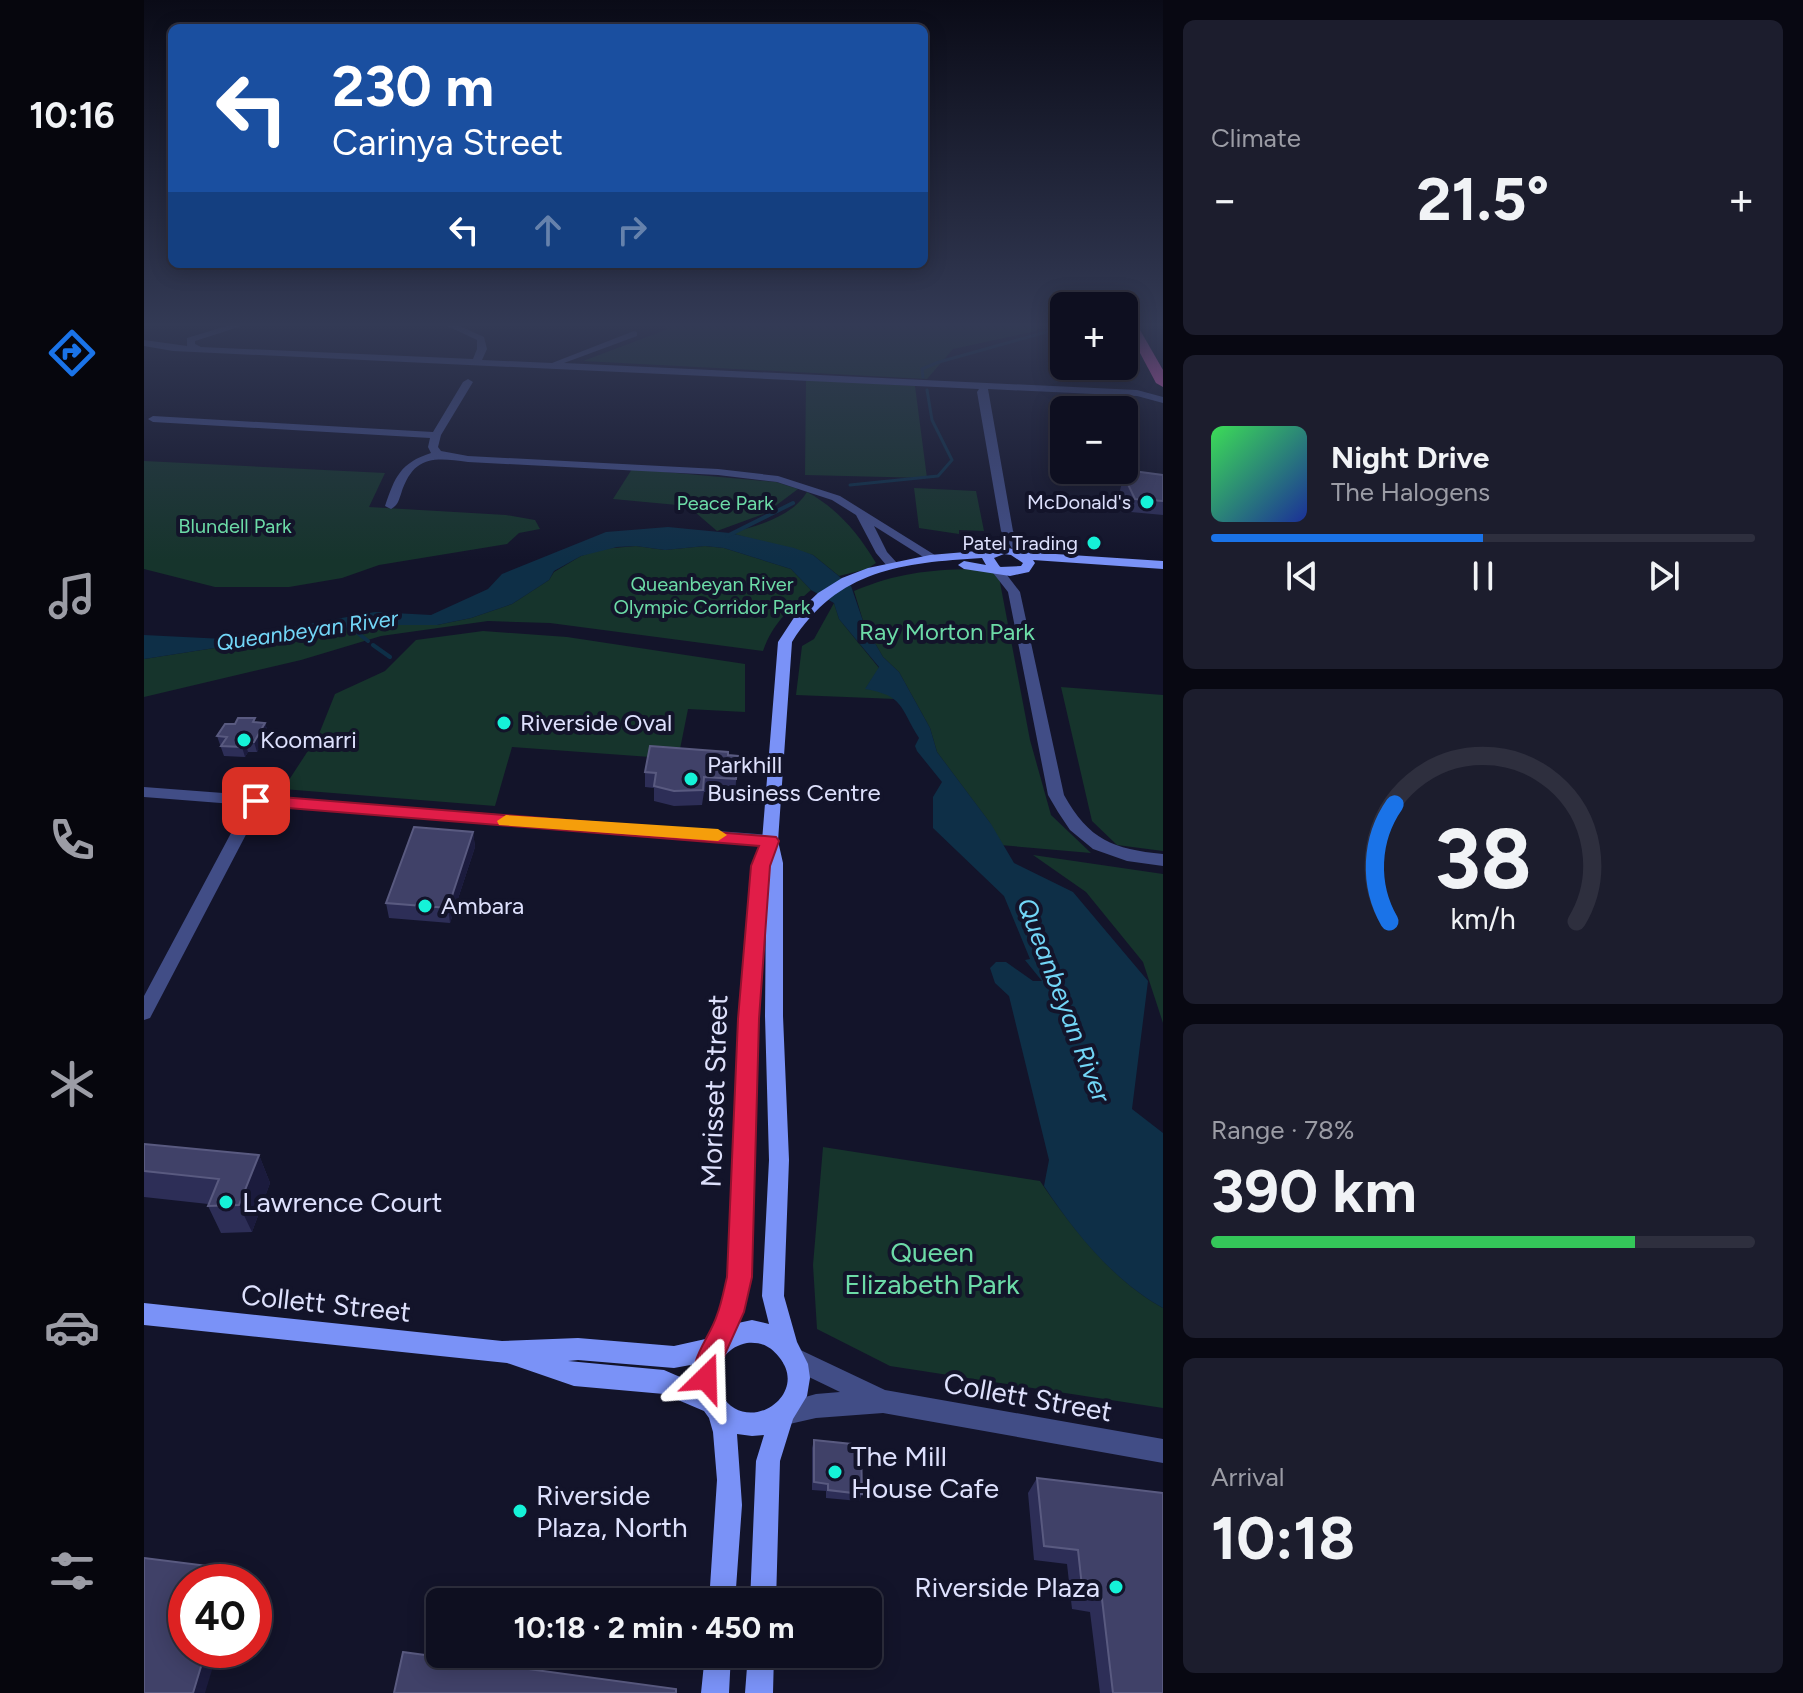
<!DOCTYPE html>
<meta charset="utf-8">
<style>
body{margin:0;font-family:Figtree,sans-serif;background:#1c1d2d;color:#f1f3f6;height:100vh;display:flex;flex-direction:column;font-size:30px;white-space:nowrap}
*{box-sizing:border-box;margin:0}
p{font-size:26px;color:#9b9ca5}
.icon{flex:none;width:44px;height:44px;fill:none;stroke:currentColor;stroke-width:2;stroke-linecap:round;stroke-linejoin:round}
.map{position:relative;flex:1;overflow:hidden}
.panel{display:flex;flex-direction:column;gap:20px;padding:20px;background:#080812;width:640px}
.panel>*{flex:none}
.top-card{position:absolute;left:24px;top:24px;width:760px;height:244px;border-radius:12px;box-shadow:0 4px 20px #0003,0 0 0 2px #2e2f3e;background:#1a4fa0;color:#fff;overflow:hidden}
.controls{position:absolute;left:906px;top:292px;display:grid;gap:16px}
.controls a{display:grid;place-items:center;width:88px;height:88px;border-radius:12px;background:#0e0f20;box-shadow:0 4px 20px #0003,0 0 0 2px #2e2f3e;font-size:40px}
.speed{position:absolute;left:24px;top:1564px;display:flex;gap:16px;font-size:40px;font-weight:700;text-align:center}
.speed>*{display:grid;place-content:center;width:104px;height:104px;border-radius:50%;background:#0e0f20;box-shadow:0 4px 20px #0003,0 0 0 2px #2e2f3e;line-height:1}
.speed .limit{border:12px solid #d22;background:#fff;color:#111}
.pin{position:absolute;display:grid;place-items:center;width:68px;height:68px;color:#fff;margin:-34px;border-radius:16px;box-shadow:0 4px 12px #0006}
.me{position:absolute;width:88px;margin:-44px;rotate:22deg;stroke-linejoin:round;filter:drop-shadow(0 0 6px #0008)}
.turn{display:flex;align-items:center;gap:28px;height:168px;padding:0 32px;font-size:36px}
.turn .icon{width:104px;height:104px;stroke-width:2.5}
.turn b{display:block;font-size:56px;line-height:68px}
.lanes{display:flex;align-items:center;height:76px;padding:0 32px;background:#0003;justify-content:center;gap:40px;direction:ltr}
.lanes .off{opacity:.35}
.big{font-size:60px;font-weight:700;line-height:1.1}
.panel .widget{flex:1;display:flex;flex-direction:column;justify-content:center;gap:12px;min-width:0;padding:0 28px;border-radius:12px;background:#1c1d2d}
.panel .dial{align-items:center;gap:0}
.dial svg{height:208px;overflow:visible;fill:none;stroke:#2e2f3e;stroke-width:7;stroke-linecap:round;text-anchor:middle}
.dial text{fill:#f1f3f6;stroke:none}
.song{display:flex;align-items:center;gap:24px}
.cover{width:96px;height:96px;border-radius:12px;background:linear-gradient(135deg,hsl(130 70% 55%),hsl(230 70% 35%))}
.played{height:8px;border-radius:4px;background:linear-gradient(90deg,#1a73e8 50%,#2e2f3e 50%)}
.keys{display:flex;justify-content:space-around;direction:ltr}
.heat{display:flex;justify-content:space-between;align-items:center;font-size:44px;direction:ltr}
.charge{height:12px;border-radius:6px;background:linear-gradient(90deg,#34c759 78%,#2e2f3e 0)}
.trip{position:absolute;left:282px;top:1588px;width:456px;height:80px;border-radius:12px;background:#0e0f20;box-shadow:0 4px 20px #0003,0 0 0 2px #2e2f3e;font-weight:700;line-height:80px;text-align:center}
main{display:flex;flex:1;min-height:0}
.dock{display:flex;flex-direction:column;width:144px;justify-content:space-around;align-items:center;background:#06060d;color:#9b9ca5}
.dock .icon{width:56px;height:56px}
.dock .on{color:#1a73e8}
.dock b{font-size:36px;color:#f1f3f6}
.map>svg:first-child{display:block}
</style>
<main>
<nav class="dock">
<b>10:16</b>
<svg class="icon on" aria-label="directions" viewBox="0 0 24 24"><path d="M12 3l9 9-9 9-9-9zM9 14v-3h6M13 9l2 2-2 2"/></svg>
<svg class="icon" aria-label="music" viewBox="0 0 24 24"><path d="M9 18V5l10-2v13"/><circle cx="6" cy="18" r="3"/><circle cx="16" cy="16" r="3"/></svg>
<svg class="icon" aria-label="phone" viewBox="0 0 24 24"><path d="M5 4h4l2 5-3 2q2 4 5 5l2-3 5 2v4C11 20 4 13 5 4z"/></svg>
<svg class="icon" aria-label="climate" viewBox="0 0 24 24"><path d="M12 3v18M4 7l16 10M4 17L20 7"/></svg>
<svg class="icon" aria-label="car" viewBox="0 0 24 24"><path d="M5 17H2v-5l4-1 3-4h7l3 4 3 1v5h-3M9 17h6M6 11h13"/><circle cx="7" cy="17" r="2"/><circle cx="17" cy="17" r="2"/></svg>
<svg class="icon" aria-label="filters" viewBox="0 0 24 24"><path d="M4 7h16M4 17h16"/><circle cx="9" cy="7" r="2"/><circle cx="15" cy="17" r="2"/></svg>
</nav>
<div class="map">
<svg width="1019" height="1693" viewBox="0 0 1019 1693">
<rect width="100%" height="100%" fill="#13142a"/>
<!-- green -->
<path fill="#16342c" d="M513,323h387l-8,8 -83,18 -26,30 -344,-18 85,-32z
M662,380l109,6 12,92 -122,-3z
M0,461l241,12 -16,34 137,8 29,5 5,9 -21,4 -12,11 -128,21 -37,13 -53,9h-74l-71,-18z
M488,469l144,13 22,7 -32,24 -49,18 -29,-25 -75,-7z
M770,488l62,3 8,40 -25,-1v4l-40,-6z
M663,492c31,17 51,41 69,71l-9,6 -28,7 -26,-21 -83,-22c27,-7 62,-16 77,-41z
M492,546l29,4 40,-4 19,2 67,21 20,21c-22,19 -38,33 -48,61l-213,-28 -62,-2 -107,15 -80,24 -157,37v-38l180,-28 54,-6h59l34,-7 41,-14 37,-24 5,-8 27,-16 21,-7z
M829,569l25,3 32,168 21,75 40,38 -91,-8 -10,-22 -53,-71 -7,-24 -31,-56 -16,-15 -19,-33 -10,-33c44,-18 72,-21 119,-22z
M690,603l5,16 40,49 -13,20 23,5 7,6 -100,-4 6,-49 12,-7z
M339,631l84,6 178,27v48l-57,-3 -10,50 -166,-12 -17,59 -212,-17 36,-55 16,-40 50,-23 31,-31z
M917,687l102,8v156l-46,-6 -25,-24z
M889,855l130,19v149l-20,-61 -57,-70z
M679,1147l217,34c32,47 72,99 123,127v100l-273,-42 -73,-37 -4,-64z"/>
<!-- water -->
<path fill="#0e2f47" d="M524,527l62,6 64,15 19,7 38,31 13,38 19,33 16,15 31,56 7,24 54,72 23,39 59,29 75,89 -16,128 31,24v175c-49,-27 -89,-76 -119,-122l5,-26 -40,-164 -14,-13 -5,-15 6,-6h10l27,19h9l-17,-21 5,-1 -26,-63 -71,-68v-31l9,-15 -25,-31 -2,-5 4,-8c-20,-32 -15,-42 -54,-49l14,-22 -40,-48 -5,-16 -23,-13 -20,-21 -67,-21 -19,-2 -40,4 -29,-4 -19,1 -36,9 -27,15 -5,9 -37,24 -41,14 -34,7h-59l-54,6 -180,28v-24l80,4 151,-27 56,3 57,-26 14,-15 104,-42z"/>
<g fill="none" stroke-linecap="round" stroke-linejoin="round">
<!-- stream-far1 -->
<path stroke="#0e2f47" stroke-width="3" d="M779,377l-1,-8 17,-7 125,-35
M706,485l88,-9 14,-16 -20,-40 -5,-30"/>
<!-- stream -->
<path stroke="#0e2f47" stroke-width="4" d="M583,536l66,-33
M206,627l18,14
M229,645l17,12"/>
<!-- street -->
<path fill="#414d86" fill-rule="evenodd" d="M92,323h15l-56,18v3l6,3 272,12 4,-10v-9l-36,-17h12l31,14 3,12 -5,11 70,3 82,-32 3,1v4l-73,27 573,27 26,7v6l-26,-7 -149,-7 25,142 15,24 -6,4 -4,-1 -17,-27 -24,-139 2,-3 -806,-38 -29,-5v-6l43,6v-8z
M324,379l5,3 -32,53 -3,12 3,4 27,5 250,13 60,7 62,20 98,61 -2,3h-8l-54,-34 13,26 10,11 -2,3h-8l-11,-13 -20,-38 -24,-15 -55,-18 -59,-7 -250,-13c-35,-5 -55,-6 -67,32 -3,8 -3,11 -10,15l-6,-3c10,-29 15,-43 46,-53l-3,-6 2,-9 -277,-16 -5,-3 5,-3 280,16 30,-50z
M852,565l4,1 20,26 44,203c25,45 49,54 99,59v12l-36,-5 -34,-12 -23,-19 -12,-18 -10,-17 -40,-203 -18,-23z
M0,787l626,48 8,6 -8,6 -509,-41 -111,212 -6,2v-24l102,-191 -102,-8z
M648,1346l93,44 278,49v24l-280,-50 -67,5 -31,7 -8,-4 -4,-8 4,-8 39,-11 24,-2 -56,-27 -3,-8 3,-8z"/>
<!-- secondary -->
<path fill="#7a92f7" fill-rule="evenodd" d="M860,547l21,5 138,9v8l-130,-9 2,3 -6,9 -19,4 -46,-7 -6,-4 6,-4 22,4 -4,-7c-80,5 -144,11 -190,84l-14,199 5,22v153l6,144 -5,136 13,46 11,22 2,14 -3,18 -14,23 -13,42 -4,141h-26l6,-141 8,-26 -12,1 -15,-2 5,71 -7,97h-26l8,-122 -4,-48 -4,-14 -5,-7 -40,-17 -90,-8 -67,-23 -363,-38v-22l358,38 76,-3 96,8 36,-8 14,-39 4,-22 11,-258 14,-153 9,-25 16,-199 19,-29 21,-20 24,-15 26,-10 62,-13 59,-5zM860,554l7,1 12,8 -2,3 -21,1 -6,-9zM622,901l-1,115 4,144 -7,136 7,28 -17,-4 -14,3 12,-46 7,-258zM603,1343c15,-1 23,3 32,14 32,38 -33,81 -58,37 -12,-22 3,-47 26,-51zM434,1360l96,8 22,-4 -2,19 -30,-13 -96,-9z
M561,1654h26l-2,39h-28z
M604,1654h26l-1,39h-28z"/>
<!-- highway -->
<path fill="#f660c8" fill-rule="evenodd" d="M980,323h12l27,47v17l-7,-4z"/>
</g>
<!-- wall -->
<path fill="#2d2e57" d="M989,471l30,4v40l-32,-3 -11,-22 4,-14 7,1z
M113,723h8l3,10 -11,19h-9l-3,5 -21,-1 -7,-20z
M594,756l-3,38 -31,-2 -2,13 -28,1 -20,-5v-13l-9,-1v-15z
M329,832l2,15 -25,76 -61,-5 -3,-15z
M0,1144l115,11 11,28 -18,49 -31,1 -13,-27v-2l-64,-7z
M670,1440l48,54 -3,7 -33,-3v-7l-14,-1v-42z
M893,1478l126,215h-63l-10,-81 -18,-3 -5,-45 -33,-4 -6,-67z"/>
<!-- shaded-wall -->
<path fill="#1b1b3d" d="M121,723l3,10 -11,19 -3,-10z
M101,742l3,10 -3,5 -3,-10z
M329,832l2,15 -25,76 -2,-15z
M115,1155l11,28 -18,49 -13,-27z
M88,1569l8,10 -1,3h-11z
M62,1650h12l-13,43h-12z"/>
<!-- building -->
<path fill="#404168" stroke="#595a80" stroke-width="2" d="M989,471l30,4v26l-28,-2 -11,-23 8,1z
M94,718h17l-2,4 12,1 -11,19h-9l-3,5 -21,-1 6,-9 -10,-1 8,-12h10z
M506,746l78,6v3l10,1 -2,23 -32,-2 -1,13 -29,1 -20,-5 2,-13 -11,-1z
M270,827l59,5 -25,76 -62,-5z
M0,1144l115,11 -20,50 -31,1 11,-27 -75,-8z
M670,1440l47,5 1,49 -34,-4v-6l-14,-2z
M893,1478l126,15v200h-50l-11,-94 -19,-3 -5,-46 -34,-4z
M0,1558l88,11 -4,13h-42v68h20l-13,43h-49z
M259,1652l273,37v4h-282z"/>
<!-- sky -->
<linearGradient id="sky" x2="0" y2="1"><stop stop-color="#0a0b17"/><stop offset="0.58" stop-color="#333a55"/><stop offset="1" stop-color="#333a55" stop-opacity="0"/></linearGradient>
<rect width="1019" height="560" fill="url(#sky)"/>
<!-- route -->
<path fill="#e11d48" stroke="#92132f" stroke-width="2" d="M112,795l520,42 3,4 -9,25 -11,153 -7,258 -8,35 -23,51 -6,24 -9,4 -10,-4c-10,-25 14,-49 21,-72 5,-13 7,-26 10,-38l11,-258 13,-153 8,-20 -509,-41 -3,-4z"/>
<!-- slow -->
<path fill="#f59e0b" d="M362,815l212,14 9,6 -9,6 -219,-16 -2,-4z"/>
<!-- markers -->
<g fill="#15f2d8" stroke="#13142a" stroke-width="3">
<circle cx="1003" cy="502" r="8"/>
<circle cx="950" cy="543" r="8"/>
<circle cx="360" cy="723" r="8"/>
<circle cx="100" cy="740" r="8"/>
<circle cx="547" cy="779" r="8"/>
<circle cx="281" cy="906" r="8"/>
<circle cx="82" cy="1202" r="8"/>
<circle cx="691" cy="1472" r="8"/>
<circle cx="376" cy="1511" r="8"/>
<circle cx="972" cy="1587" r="8"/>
</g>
<g text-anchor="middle" stroke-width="8" stroke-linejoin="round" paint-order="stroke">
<!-- far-poi labels -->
<g font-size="20" fill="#dee1fd" stroke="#13142a" text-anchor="end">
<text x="987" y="509">McDonald's</text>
<text x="934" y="550">Patel Trading</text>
</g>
<!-- far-park labels -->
<g font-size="20" fill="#6cdba7" stroke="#13142a">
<text x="581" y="510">Peace Park</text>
<text x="91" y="533">Blundell Park</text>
<text x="568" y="591">Queanbeyan River<tspan x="568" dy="23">Olympic Corridor Park</tspan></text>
</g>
<!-- far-water labels -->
<g font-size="22" font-style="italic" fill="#72d6f7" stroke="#13142a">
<text transform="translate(163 630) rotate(-8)" y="8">Queanbeyan River</text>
</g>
<!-- park labels -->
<g font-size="24" fill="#6cdba7" stroke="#13142a">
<text x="803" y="640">Ray Morton Park</text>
</g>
<!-- poi labels -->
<g font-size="24" fill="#dee1fd" stroke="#13142a" text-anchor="start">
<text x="376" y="731">Riverside Oval</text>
<text x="116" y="748">Koomarri</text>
<text x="563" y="773">Parkhill<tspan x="563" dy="28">Business Centre</tspan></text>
<text x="297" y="914">Ambara</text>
</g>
<!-- water labels -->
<g font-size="26" font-style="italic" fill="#72d6f7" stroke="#13142a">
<text transform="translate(920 1000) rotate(69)" y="9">Queanbeyan River</text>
</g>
<!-- near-street labels -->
<g font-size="28" fill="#dee1fd" stroke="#13142a">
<text transform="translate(570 1091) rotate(-88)" y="10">Morisset Street</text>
<text transform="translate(182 1303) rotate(6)" y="10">Collett Street</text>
<text transform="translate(884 1397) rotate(10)" y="10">Collett Street</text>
</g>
<!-- near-poi labels -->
<g font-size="28" fill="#dee1fd" stroke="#13142a" text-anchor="start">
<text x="98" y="1212">Lawrence Court</text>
<text x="707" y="1466">The Mill<tspan x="707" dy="32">House Cafe</tspan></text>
<text x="392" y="1505">Riverside<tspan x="392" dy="32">Plaza, North</tspan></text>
<text x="956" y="1597" text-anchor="end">Riverside Plaza</text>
</g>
<!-- near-park labels -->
<g font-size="28" fill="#6cdba7" stroke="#13142a">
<text x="788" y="1262">Queen<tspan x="788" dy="32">Elizabeth Park</tspan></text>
</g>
</g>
</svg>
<div class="controls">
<a>+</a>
<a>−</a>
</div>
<div class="speed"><div class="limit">40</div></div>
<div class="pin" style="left:112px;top:801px;background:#d93025"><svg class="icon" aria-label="arrive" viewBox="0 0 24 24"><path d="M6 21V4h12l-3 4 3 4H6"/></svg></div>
<svg class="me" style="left:562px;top:1378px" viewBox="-20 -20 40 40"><path d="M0-17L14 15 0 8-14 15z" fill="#e11d48" stroke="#fff" stroke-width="4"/></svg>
<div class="trip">10:18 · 2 min · 450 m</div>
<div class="top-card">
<div class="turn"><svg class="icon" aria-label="left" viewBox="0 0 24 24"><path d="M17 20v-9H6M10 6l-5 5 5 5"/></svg><div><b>230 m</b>Carinya Street</div></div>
<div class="lanes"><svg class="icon" aria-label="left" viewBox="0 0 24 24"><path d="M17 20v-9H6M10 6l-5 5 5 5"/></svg><svg class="icon off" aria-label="ahead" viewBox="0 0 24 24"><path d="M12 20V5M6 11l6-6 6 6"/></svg><svg class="icon off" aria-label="right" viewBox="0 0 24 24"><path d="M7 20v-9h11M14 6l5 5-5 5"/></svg></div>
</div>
</div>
<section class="panel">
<div class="widget"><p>Climate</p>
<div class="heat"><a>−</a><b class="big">21.5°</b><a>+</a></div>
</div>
<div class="widget">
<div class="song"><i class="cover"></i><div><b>Night Drive</b><p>The Halogens</p></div></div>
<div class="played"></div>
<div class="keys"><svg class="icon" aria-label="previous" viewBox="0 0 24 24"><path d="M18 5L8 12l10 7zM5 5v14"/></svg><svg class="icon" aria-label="pause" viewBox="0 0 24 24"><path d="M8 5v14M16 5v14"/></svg><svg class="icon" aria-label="next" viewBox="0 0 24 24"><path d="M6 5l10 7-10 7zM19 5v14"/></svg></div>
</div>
<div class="widget dial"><svg viewBox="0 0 100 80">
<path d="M14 69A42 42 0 1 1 86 69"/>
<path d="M14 69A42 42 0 0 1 16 24" stroke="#1a73e8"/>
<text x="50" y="56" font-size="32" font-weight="700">38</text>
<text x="50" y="72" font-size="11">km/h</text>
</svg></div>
<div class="widget"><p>Range · 78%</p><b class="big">390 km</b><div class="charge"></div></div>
<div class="widget"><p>Arrival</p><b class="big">10:18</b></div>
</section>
</main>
